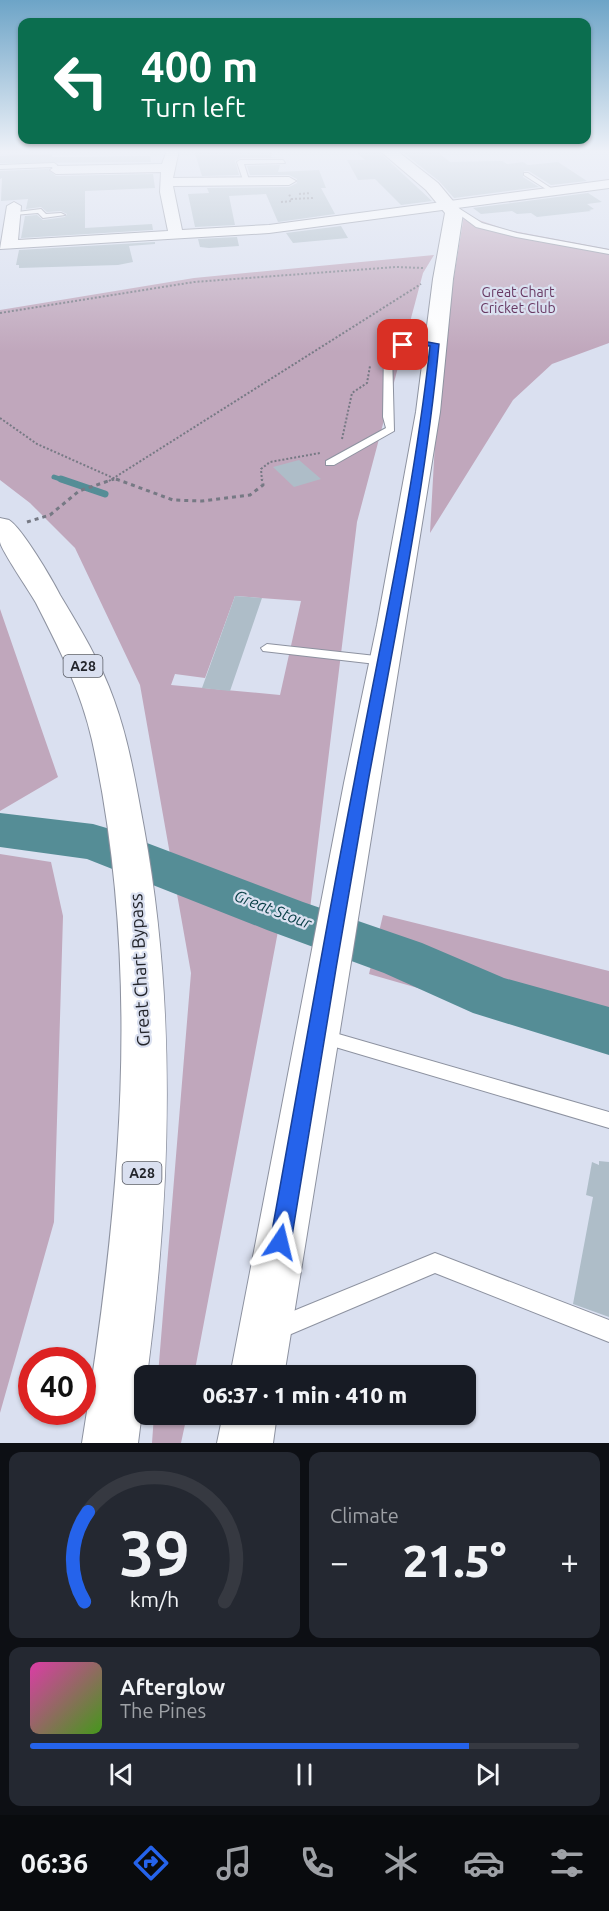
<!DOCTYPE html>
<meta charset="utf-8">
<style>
body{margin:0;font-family:Ubuntu,sans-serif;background:#242831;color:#f1f3f6;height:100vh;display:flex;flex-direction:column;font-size:22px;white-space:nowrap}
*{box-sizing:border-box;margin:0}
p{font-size:20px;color:#9ea1a6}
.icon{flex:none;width:33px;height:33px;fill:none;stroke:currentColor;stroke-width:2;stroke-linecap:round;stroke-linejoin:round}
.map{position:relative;height:1443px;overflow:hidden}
.side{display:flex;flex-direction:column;gap:9px;padding:9px;background:#0d0f14;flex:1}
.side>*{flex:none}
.top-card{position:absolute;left:18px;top:18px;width:573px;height:126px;border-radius:12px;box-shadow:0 2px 4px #0004;background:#0b6e4f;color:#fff;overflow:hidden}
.speed{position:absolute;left:18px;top:1347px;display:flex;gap:12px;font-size:30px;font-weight:700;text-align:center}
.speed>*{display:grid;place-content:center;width:78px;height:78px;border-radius:50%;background:#171b24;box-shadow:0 2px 4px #0004;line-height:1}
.speed .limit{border:9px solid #d22;background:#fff;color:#111}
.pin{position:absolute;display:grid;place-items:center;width:51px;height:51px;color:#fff;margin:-26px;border-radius:12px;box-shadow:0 3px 9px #0006}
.me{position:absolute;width:66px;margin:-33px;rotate:10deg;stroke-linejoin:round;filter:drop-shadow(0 0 4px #0008)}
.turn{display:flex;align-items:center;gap:21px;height:126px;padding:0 24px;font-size:27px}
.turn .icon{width:78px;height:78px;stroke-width:2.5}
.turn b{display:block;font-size:42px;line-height:51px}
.big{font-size:45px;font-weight:800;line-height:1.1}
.side .widget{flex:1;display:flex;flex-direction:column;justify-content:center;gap:9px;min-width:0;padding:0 21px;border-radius:12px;background:#242831}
.side .dial{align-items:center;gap:0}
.dial svg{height:156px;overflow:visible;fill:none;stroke:#363941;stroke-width:7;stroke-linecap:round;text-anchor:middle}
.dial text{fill:#f1f3f6;stroke:none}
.song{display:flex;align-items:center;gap:18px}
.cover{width:72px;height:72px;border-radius:9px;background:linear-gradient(135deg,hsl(320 70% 55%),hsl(100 70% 35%))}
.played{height:6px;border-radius:3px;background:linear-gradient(90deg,#2563eb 80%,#363941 80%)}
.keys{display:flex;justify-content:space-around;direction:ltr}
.heat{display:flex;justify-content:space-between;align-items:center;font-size:33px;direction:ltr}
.side .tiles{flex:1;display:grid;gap:9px;grid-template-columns:1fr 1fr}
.widget:last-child{grid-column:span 2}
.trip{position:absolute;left:134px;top:1365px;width:342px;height:60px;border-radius:12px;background:#171b24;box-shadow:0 2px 4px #0004;font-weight:800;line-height:60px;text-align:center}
.tab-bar{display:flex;height:96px;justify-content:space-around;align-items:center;background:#090b0e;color:#9ea1a6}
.tab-bar .icon{width:42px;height:42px}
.tab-bar .current{color:#2563eb}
.tab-bar b{font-size:27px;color:#f1f3f6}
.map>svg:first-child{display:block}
</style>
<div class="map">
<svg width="609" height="1443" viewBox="0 0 609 1443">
<rect width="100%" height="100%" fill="#dae0f0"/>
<!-- green -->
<path fill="#c0a7bc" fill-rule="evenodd" d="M464,215l44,15 101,19v94l-57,21 -39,36 -83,133 9,-163z
M434,255l-11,18 -66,249 -47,387 -31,17 -85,449h-36l33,-402 -51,-288 -65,-137 -45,-45 -30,-23v-170l194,-32zM235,596l66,5 -21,94 -109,-10 4,-11 30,4z
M0,609l58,168 -58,34z
M0,854l51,8 12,54 -9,306 -54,191z
M383,915l226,56v72l-240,-69z
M154,1415h33l-6,28h-29z"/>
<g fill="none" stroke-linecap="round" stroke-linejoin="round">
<!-- stream-far1 -->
<path stroke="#558d96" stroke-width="5" d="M54,477l12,4"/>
<!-- stream -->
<path stroke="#558d96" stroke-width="7" d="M61,479l44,15"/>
<!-- river -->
<path fill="#558d96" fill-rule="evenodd" d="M0,813l93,11 17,5 193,73 119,41 82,35 105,29v48l-136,-42 -89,-40 -117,-43 -180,-71 -87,-12z"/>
</g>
<!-- building -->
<path fill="#aebdc8" d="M194,150h79l-2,7 12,1h-43l-5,3 4,14 -37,1z
M354,150h23l55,51 -31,4 -26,-26 -17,1 -11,-20h18z
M400,150h35l15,12 52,-1 5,3 16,-2 5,3 30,-3 29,19 -36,4 -22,-14h-5l-1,6 16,10 -85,11 -15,-17z
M52,154v3l98,-1 1,6 -151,1v-7z
M280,165l-2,7 41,-2 7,18h-5l14,26 -57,8 -12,-28 -37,2 6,29 -40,2 -7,-33 21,-1 -2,-5 82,-1 8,-4v-4l-8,-4h-39l-3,-9z
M48,169l8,7 97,-2 2,14 -70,3v37l67,-4 1,6 -132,8 4,-22 12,-1 6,5 22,-3 2,-3 -6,-3 -14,1 -6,-5 -15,2 2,-10 -27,2 1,-23 -2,1v-8z
M588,193l14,9 -15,2 7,5 -5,1 2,1 -54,6 -6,-4 -14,1 -5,-3 -31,3 -8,-6z
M341,226l7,12 -55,5 -7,-10z
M237,237l2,9 -30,2 -9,-1 -2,-8z
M155,242v2l-26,2 4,16 -15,3 -99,3v-3h-3l3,-15z
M299,460l22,19 -27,8 -21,-20z
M235,596l27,2 -32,93 -28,-3z
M599,1161l10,1v155l-36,-13 20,-107 -7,-2 6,-33 7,3z"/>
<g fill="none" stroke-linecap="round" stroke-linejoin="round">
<defs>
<path id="lane" d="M283,160l2,3 -41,1 5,16 -3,2 -3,-2 -6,-18 3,-2z
M54,163l3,2 1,6h-4l-2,-4 -52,2v-4z
M524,173h4l29,19 -5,1 -28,-18z
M448,204h4l30,19 35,10 92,17v4l-93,-17 -40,-10 -28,-21z
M41,209l5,5 15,-1 4,2 -22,3 -5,-5 -25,2 -3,-2z
M417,339l22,5 -4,3 -18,-2 -25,6 2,80 -60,34h-8v-4l60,-33 -3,-11 1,-68z
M267,644l118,13 6,4 -6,4 -122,-14 -2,-3z
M321,1029l288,83v16l-294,-87 -3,-5 3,-5z
M435,1253l174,67v22l-174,-69 -158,67 -8,-3 -3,-8 3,-8z"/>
<path id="street" d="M167,150h12l-6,28 116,-1 7,4 -7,4 -116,1 9,44 87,-5 340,-45v8l-340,45 -269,16 7,-43 7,-4 7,4 -3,34 150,-9 -8,-39 1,-20 -105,2 -6,-4 6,-4 106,-2z"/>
<path id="secondary" d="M379,150h17l42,33 25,30 -10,66 -13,133 -156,964h-54l114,-593 33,-158 39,-213 17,-133 12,-66 -19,-23z
M223,1414h54l-4,29h-56z"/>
<path id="primary" d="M0,518c3,1 6,1 9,2 13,8 43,59 51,75 20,33 41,68 54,105 15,41 22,85 30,128 33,180 27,366 3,548h-3v20l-6,47h-56c38,-234 61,-469 10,-703 -11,-49 -33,-92 -56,-137 -6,-11 -35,-53 -36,-61 0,-8 0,-17 0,-24z"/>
</defs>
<!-- lane casing -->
<use href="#lane" stroke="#8d92a0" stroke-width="2"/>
<!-- street casing -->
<use href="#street" stroke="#8d92a0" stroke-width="2"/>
<!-- secondary casing -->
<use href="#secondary" stroke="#8d92a0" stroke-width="2"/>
<!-- primary casing -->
<use href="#primary" stroke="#8d92a0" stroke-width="2"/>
<!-- path-far1 -->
<path stroke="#767984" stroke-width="2" stroke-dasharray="2 2" stroke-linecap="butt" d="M299,194l12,-1
M291,199l22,-1
M281,202l11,-1 -3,-7
M0,313l194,-31 202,-15 27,1
M0,418l37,26 83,37
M342,439l10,-46 15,-10 3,-17
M109,481l312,-197
M262,481l-1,-12 9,-7 50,-9"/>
<!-- path -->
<path stroke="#767984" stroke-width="3" stroke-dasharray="4 4" stroke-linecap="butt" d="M116,479l57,21 29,1 48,-6 13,-10 -1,-6
M27,522l23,-7 29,-24 35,-12"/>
<!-- lane -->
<use href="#lane" fill="#fff" fill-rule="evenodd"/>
<!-- street -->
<use href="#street" fill="#fff" fill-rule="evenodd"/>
<!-- secondary -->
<use href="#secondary" fill="#fff" fill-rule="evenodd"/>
<!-- primary -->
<use href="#primary" fill="#fff" fill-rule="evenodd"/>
</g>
<!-- sky -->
<linearGradient id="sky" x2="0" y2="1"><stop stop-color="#6da4c7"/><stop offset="0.43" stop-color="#eef1f8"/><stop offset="1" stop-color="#eef1f8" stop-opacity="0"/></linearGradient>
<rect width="609" height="352" fill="url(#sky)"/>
<!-- route -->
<path fill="#2563eb" stroke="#184099" stroke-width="1.5" d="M417,340l22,4c-14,147 -44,292 -71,438 -27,153 -52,307 -77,460l-3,7 -8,3 -7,-3 -3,-7c28,-153 54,-306 84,-459 27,-145 60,-290 76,-437l-13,-1 -14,3 -4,-3z"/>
<g text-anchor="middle" stroke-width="4.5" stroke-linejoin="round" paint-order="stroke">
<!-- far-park labels -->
<g font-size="14" fill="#683963" stroke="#dae0f0">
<text x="518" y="297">Great Chart<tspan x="518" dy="16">Cricket Club</tspan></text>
</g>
<!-- shield labels -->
<g fill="#dae0f0" stroke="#5a5d66" stroke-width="1.5">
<rect x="63.5" y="655" width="39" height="22" rx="4.5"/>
<rect x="122.5" y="1162" width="39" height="22" rx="4.5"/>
</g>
<g font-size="14" font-weight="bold" fill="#23252b">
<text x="83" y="671">A28</text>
<text x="142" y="1178">A28</text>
</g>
<!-- water labels -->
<g font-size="16" font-style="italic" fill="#073e45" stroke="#dae0f0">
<text transform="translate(273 909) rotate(21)" y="6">Great Stour</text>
</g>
<!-- near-street labels -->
<g font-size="18" fill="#23252b" stroke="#dae0f0">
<text transform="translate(140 970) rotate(-93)" y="6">Great Chart Bypass</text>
</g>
</g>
</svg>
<div class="speed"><div class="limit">40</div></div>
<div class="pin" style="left:403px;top:345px;background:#d93025"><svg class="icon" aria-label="arrive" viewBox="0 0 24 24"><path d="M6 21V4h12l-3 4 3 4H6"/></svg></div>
<svg class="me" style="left:280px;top:1242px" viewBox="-20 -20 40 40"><path d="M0-17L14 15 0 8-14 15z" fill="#2563eb" stroke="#fff" stroke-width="4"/></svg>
<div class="trip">06:37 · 1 min · 410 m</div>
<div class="top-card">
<div class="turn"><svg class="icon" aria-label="left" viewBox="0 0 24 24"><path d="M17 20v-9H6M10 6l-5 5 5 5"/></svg><div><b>400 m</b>Turn left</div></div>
</div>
</div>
<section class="side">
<div class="tiles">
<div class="widget dial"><svg viewBox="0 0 100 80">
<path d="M14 69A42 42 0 1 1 86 69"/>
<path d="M14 69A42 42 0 0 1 16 23" stroke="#2563eb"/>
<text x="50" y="56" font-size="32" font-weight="700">39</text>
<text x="50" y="72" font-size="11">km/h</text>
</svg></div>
<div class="widget"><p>Climate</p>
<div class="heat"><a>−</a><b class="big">21.5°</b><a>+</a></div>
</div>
<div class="widget">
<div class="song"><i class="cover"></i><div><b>Afterglow</b><p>The Pines</p></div></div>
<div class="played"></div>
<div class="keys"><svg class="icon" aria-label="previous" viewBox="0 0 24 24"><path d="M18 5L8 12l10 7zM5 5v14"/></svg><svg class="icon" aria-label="pause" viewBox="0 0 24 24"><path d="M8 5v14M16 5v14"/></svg><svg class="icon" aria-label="next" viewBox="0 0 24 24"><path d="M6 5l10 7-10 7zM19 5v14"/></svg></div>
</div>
</div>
</section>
<nav class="tab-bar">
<b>06:36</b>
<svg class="icon current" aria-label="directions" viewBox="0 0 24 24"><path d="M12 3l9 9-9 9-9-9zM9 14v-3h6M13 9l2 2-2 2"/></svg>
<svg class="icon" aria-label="music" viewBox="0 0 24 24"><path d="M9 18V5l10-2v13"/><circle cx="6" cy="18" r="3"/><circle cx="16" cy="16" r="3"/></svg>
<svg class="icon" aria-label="phone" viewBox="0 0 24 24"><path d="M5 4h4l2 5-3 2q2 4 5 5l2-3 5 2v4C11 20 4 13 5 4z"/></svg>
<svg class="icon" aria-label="climate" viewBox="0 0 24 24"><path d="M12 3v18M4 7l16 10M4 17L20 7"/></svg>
<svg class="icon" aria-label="car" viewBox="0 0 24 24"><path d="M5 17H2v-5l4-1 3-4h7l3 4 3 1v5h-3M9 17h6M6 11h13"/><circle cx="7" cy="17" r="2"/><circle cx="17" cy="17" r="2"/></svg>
<svg class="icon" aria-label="filters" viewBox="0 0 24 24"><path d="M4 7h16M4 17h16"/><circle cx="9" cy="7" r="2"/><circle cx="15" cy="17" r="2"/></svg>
</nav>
